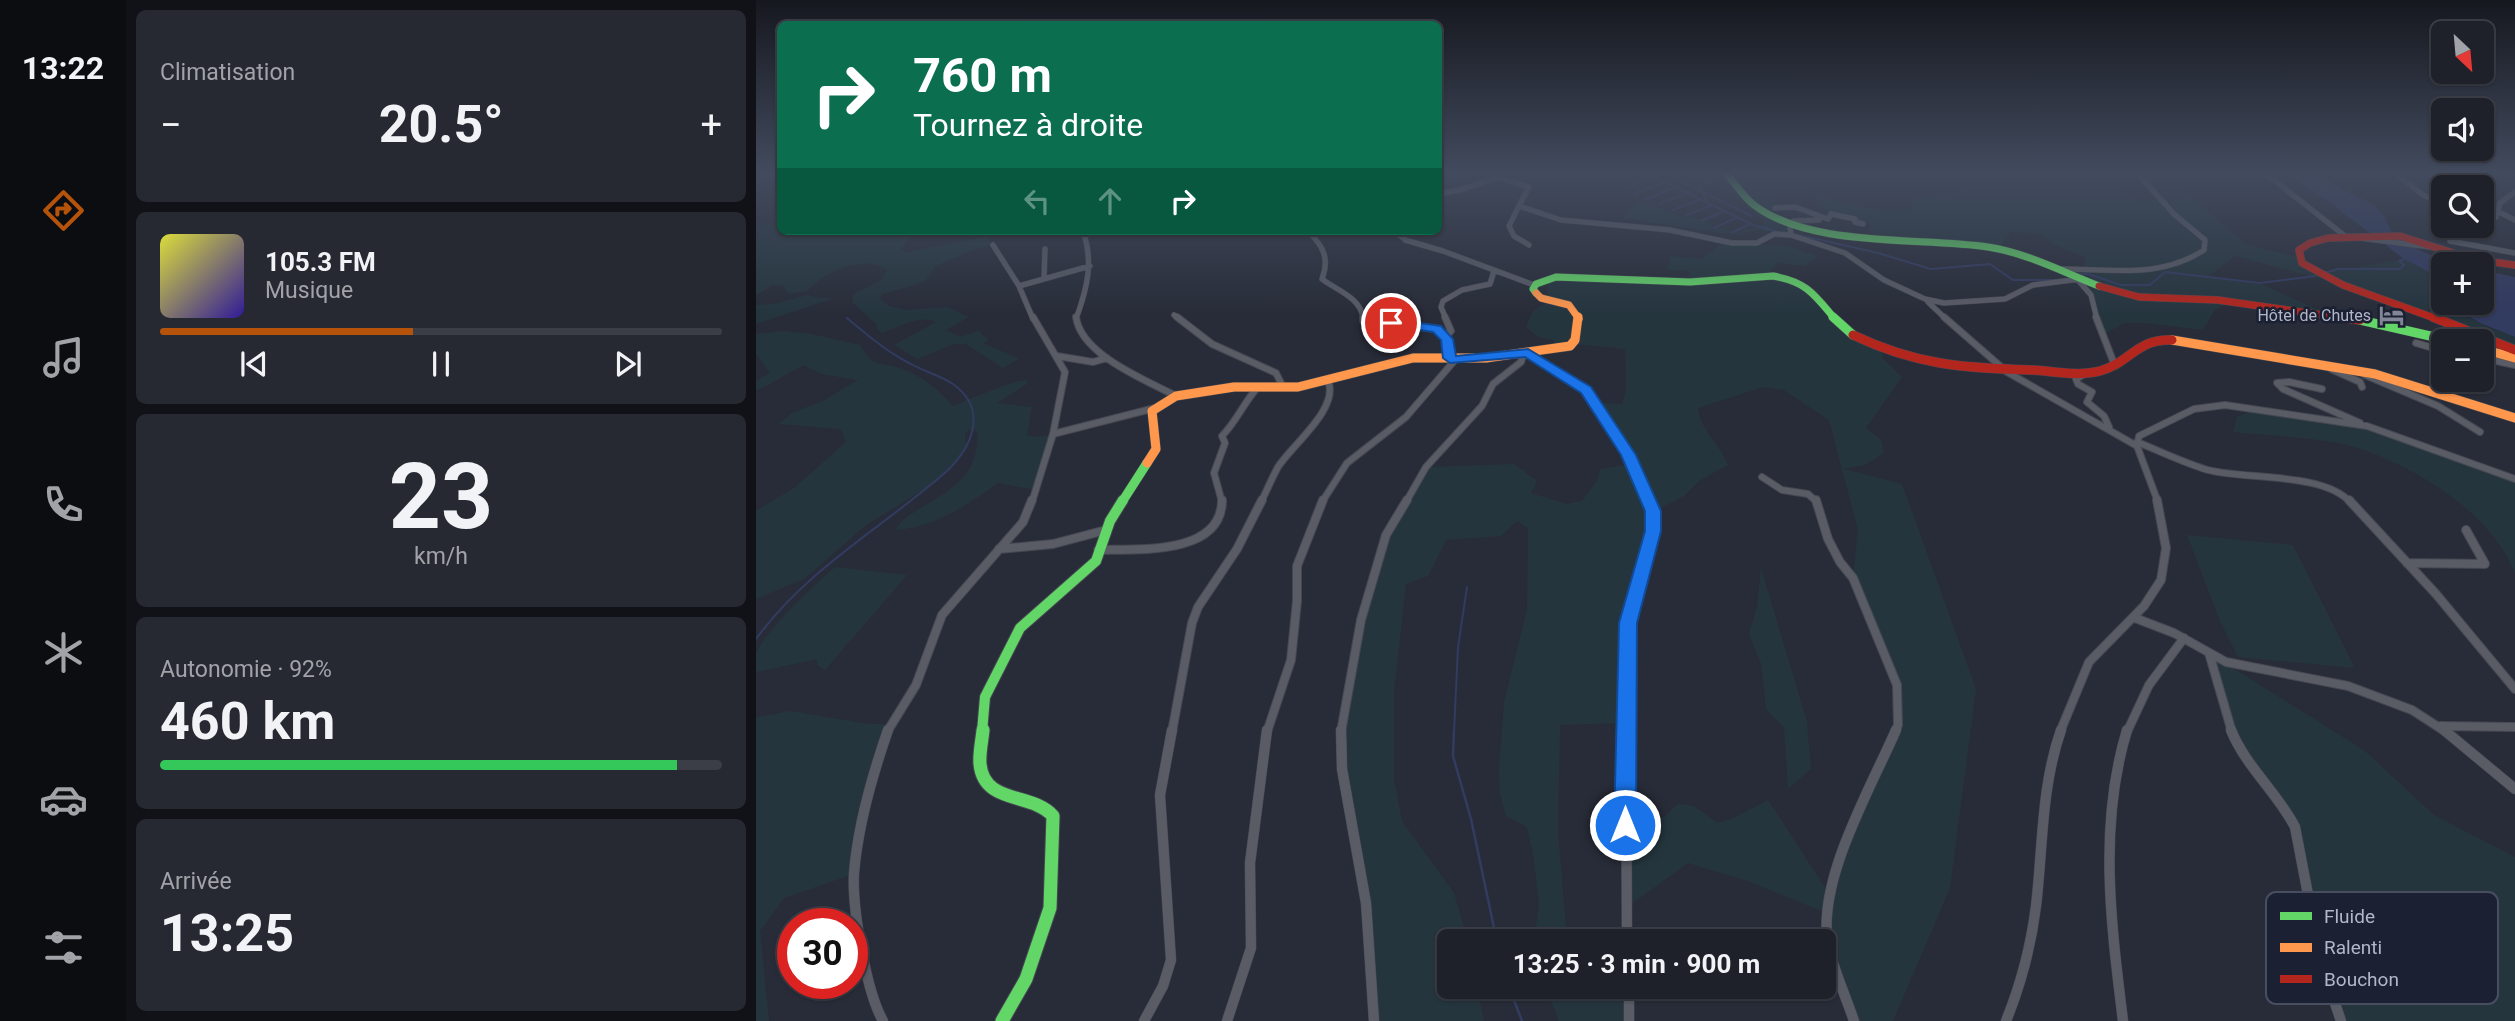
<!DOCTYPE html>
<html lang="fr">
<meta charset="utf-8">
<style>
body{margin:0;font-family:Roboto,sans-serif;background:#262932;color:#f1f3f6;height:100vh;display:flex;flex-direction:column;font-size:26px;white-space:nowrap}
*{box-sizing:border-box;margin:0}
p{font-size:23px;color:#a1a3a8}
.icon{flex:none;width:38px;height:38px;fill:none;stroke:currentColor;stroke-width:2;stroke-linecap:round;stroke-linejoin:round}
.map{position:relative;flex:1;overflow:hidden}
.sheet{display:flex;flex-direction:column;gap:10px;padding:10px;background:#101217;width:630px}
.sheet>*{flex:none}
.hud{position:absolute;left:21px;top:21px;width:665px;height:214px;border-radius:10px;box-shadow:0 2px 5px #0004,0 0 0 2px #3c3e47;background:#0b6e4f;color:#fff;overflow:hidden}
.needle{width:46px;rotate:154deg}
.controls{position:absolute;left:1675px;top:21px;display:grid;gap:14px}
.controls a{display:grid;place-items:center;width:63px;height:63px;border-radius:10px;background:#1e212a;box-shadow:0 2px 5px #0004,0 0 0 2px #3c3e47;font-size:35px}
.speed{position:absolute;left:21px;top:908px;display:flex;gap:14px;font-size:35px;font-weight:700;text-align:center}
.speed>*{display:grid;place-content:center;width:91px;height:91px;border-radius:50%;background:#1e212a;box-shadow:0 2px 5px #0004,0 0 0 2px #3c3e47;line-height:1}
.speed .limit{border:10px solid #d22;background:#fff;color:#111}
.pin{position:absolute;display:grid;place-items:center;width:60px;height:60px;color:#fff;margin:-30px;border:4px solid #fff;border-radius:50%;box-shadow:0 2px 7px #0007}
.me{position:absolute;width:77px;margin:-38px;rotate:0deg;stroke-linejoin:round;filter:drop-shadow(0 0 5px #0008)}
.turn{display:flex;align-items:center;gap:24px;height:147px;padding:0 21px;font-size:32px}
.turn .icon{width:91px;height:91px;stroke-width:2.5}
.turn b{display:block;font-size:49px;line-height:60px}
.lanes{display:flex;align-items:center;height:66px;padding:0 21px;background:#0003;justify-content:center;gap:35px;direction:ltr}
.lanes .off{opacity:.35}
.big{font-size:52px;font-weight:700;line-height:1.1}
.sheet .tile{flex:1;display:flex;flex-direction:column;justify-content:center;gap:10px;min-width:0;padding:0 24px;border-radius:10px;background:#262932}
.sheet .dial{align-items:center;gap:0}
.dial b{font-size:91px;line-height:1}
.song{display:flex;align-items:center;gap:21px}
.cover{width:84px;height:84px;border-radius:10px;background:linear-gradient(135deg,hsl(60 70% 55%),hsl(250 70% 35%))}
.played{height:7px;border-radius:4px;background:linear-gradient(90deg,#b45309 45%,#3c3e47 45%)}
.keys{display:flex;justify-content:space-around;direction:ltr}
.heat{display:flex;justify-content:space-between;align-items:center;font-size:38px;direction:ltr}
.charge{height:10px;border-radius:5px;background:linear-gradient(90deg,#34c759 92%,#3c3e47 0)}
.trip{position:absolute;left:681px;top:929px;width:399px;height:70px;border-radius:10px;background:#1e212a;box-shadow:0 2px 5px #0004,0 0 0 2px #3c3e47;font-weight:700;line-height:70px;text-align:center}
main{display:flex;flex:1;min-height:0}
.menu{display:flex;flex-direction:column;width:126px;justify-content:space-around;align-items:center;background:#0c0d11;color:#a1a3a8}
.menu .icon{width:49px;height:49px}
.menu .current{color:#b45309}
.menu b{font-size:32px;color:#f1f3f6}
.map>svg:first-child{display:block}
</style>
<main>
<nav class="menu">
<b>13:22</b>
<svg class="icon current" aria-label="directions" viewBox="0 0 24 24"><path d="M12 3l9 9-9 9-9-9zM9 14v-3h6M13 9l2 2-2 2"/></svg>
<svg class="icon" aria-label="music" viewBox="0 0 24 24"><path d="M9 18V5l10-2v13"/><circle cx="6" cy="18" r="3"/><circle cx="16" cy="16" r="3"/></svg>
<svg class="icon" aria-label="phone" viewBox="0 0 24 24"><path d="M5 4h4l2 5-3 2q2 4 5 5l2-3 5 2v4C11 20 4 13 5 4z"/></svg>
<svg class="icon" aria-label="climate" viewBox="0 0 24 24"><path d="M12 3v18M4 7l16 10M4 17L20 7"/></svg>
<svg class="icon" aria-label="car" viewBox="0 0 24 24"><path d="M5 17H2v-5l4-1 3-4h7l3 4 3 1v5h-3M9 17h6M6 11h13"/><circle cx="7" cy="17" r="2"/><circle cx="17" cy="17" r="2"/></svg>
<svg class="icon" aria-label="filters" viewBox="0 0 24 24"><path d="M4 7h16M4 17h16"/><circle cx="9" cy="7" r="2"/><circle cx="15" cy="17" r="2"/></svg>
</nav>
<section class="sheet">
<div class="tile"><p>Climatisation</p>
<div class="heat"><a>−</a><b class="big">20.5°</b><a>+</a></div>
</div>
<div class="tile">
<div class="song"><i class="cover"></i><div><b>105.3 FM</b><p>Musique</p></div></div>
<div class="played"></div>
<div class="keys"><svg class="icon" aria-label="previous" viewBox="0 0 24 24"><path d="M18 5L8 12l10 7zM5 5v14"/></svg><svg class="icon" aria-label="pause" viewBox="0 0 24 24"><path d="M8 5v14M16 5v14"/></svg><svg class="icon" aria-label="next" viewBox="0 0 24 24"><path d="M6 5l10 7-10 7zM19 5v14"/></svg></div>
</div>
<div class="tile dial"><b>23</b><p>km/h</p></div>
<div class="tile"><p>Autonomie · 92%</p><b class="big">460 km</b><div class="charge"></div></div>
<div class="tile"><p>Arrivée</p><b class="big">13:25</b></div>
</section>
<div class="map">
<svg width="1759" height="1021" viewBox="0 0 1759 1021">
<rect width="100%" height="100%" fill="#282c38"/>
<!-- green -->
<path fill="#25353e" d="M957,173h69l28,17 35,14 36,6h31v-12l46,-6 -3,-5 11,-1 16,-10 -6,-3h119l12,4 35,25 17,-5 -22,-24h44l-12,4 77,67 54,14 16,16 88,-15 34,18c3,8 -2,20 5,26 19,14 50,26 72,34v13l-190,-70 -90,-24 -26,20 54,9 66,30c-25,-3 -91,-21 -111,-7 -9,6 -8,16 -16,22l-55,-7h-23l-21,12c-11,-36 -12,-49 -48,-66h28l2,-11 -31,-13 -14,-11 -29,-2 -12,17 -127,-12 -3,-14c-10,-4 -30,-5 -38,-10 -20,-10 -17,-28 -49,-20l-15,22 23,11v7l-13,1 -18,-4 -24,5 -113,-17 19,-17 39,15 21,3 16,9 22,4 25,-8v-4l-44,-33z
M10,224l14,3v4h161l-31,7 -9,11 7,3 79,-16 6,9 -19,5 -38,16 -10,14 -11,5 -33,9 -2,5 9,7 17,4 42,-3 21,10 -23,13 14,7 18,-6 11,9 -6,3 36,16 -16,9 -37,-24h-12l-37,15 -23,-14 42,-23c-17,-8 -37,5 -54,11l-5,-4 -1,-5 -23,-21 -1,-8 28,-14 7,-11c-22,-17 -64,2 -80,21l-18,3 -6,-8 -10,-1 -17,10v-69z
M965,243l68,3 29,10 -13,10 -28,-3 -8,10 34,11 28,34 47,26 6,16 18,17 -36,51 15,11 3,14 -19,12 -21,4 58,15 74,205 -26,199 -57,133h-39l-20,-56 -8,-52 -78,-32 -60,-18 -62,45 -1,-83 39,-8 14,-13 16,2 23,17 15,-4 36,-19 60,92 66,-153 3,-54 -44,-107 5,-48 -29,-110 -45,-30 -21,-3 -65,21c2,22 22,36 30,57l-28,15 -16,16 -31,16v19l-24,79 -3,113 -66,2 -2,106 9,110h-33l5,-37 -6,-51 -6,-26 -21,-11 -6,-23 -1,-23 5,-67 23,-93 1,-82 -11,-7 -16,15 -55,4 -18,36 -22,8 -12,106v90l8,41 52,72 14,48 -19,1v45h28l7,34h-110l-13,-155 -21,-113 21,-133 25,-85 40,-68 88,-3 23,17 -6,12 36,11 15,-3 16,-22 2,-10 33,-5 -37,-61 26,1 4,-15 -1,-40 -52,-5 -13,5 -7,-9 -15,-3 -12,-10 6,-15 16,-11 -1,-21 140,1 3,-10 -23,-1 3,-14 32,3z
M51,295l14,3h13l-78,26v-19l18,-1z
M29,331l26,3 49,11c17,26 15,15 40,23 21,7 39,22 53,38 14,-5 65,-29 74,-25v3l-30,19 35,4 -5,28 10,2 16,-3 -17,56 -38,-7c-32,23 -63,44 -102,47 5,-11 13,-14 23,-21 36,-22 58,-32 59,-77l-8,-3 -5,4 1,16 -28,32 -72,44 -62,54 -48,20v-88l38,-23 52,-46 -5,-13 -62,-5 13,-11 31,-12 35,-21 -36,-6 -18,-9c-17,8 -31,19 -48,25v-9l14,-8 -14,-19v-20z
M1500,409l106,16 153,53v95c-23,-59 -96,-104 -154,-124 -34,-12 -92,-13 -128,-17l4,-15z
M1431,535l106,10 62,123 -117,-11 -18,-36z
M79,567l72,8 -82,95 -8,-5v-6l-61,13c0,-5 0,-12 0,-17 6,-22 61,-72 79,-88z
M1005,568l46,154 4,47 -23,20 -4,-62 -18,-18 -5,-45 -12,-30 8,-27z
M1453,653l156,98 69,64 81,42v164h-174l-20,-59 -22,-125 -55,-81z
M34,711l78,13h22l-9,21 -27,129 -70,24 -24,33 9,90h-13v-304z
M790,987h83v34h-70z"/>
<!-- water -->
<path fill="#323b60" d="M1528,173h31l42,24 15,6 12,13 10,21c20,10 41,22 62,27h-13v36l-5,-7v-16l-34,-18 -74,-56z
M1726,270l33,7v60l-35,-14 -34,-20h36z"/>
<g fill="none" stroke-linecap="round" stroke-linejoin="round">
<!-- stream-far1 -->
<path stroke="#323b60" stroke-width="2" d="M891,173l106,52 26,7
M908,173l88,43
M933,173l25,12
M939,173l11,28
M949,173l8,9
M853,174l3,-1
M860,181l21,-8
M872,186l25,-10
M878,194l31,-12
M888,200l34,-14
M903,204l31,-12
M917,210l28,-11
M931,215l25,-10
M947,220l22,-9
M958,228l22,-10
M977,232l15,-7
M1043,235l79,18 53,16 59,-5 23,16h39
M1322,274h10l33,11h29l15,-13 95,11 55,-7
M1565,274l17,-5h62l4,-4 -5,-4 6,-2
M0,639c52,-71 126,-111 191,-168 26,-25 41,-62 6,-87 -14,-9 -30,-13 -44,-21 -23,-12 -43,-29 -62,-45
M698,732l4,-85 9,-60"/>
<!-- stream -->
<path stroke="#323b60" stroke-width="2.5" d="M698,730l-1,26 18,63 26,123
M753,987l13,34"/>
<defs>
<path id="street-far3" d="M1236,173l13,2
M1509,173l80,63 85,11
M1639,173l28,22 20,9
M1710,187l5,-14
M682,194l22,-4 37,-13 32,10 -10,19 42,14 109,10 62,13h25l17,-9 17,1 54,18 39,27 41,19 19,4 61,-4 28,-14 47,-6
M763,206l-10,20 5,10 15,9
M1019,208l20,-1 33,12 3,-5 24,5v3l8,2
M1743,212l16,8
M1726,214l14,3 4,-14 15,-11
M552,231c15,15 22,27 14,48 14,11 40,19 41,40
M637,231l9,6
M644,231l5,9 38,11 91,34
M1035,235l-1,-9 3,-5 26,-1
M1694,241l65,12
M237,245l26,41
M1305,269c50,0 99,10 143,-19l1,-10 -31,-26 -37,-41
M288,278l1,-29
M1322,280l13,15 6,24
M1172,302l18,17
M418,315l5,4
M277,319l-14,-33 71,-20
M320,319c11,-30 18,-57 7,-88
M690,319l-5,-12 2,-6 19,-11 28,-6 4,-13"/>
<path id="street-far2" d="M320,317c5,38 70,63 100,79
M421,317l35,27 64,29 7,14
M607,317v4l74,8 10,10 3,19
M1188,317l63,55 130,74
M1340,317l19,49
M689,337l6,-6 -6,-14
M1660,343l27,8
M772,353l58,37 43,65 20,47
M301,356l36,6 14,-4
M1726,358l33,7
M1575,369l29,13 2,5
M1330,373l-10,6 2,5 14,8 -5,10 17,14 5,11
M1609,375l73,31 42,26
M1566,389l-33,-7 -12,1 6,6 77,34
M297,434l102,-26
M1381,442c23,9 47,21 71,28 38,10 115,2 142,32
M1006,477l20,13 26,4 9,8
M276,502l21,-68 12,-62 -32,-55
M466,502l-8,-29 11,-30 -3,-7c15,-15 22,-34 36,-49
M505,502c6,-12 11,-24 17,-35 14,-22 62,-59 50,-86
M566,502l25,-39 59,-46 49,-57
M650,502l20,-35 56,-61 11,-22 28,-22 3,-9
M1402,502l-21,-56 2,-10 55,-27 31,-4 142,21 148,53"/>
<path id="street-far1" d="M1060,500l12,39 12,23 13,16 44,107 1,40 -3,7
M1593,500l87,94 79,95
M243,549l54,-5 53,-14
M342,550c38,-1 124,6 124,-50
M1651,563l78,1 -19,-34
M1379,618l39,15 52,29 122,24 64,24 34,22
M1453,653l23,79
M1684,726l75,1
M131,732l29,-47 26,-70 81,-93 9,-22
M416,732l20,-109 6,-16 39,-58 25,-49
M511,732l24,-72 6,-59v-35l26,-66
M585,732l20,-112 25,-85 21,-35
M870,732c0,-35 -2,-72 2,-107 4,-40 37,-86 20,-125
M1304,732l29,-70 55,-56 17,-26 5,-32 -9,-48
M1371,732l22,-47 35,-47"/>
<path id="street" d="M585,730l1,39 24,134 8,118
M870,730l1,212
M1475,730c15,37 46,62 64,97l26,135 20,59
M1688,730l71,59
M873,987v34
M127,1021c-17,-30 -31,-113 -29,-148 4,-49 18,-97 34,-143
M388,1021l19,-35 8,-26 -11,-165 12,-65
M471,1021l24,-73 -1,-85 17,-133
M1098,1021c-8,-24 -19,-48 -25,-72 -15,-64 41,-159 67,-219
M1250,1021c15,-37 25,-75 30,-115 7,-59 5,-119 25,-176
M1367,1021c-12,-98 -25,-195 4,-291"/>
<path id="fast-far3" d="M970,173c9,10 17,24 28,32 56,43 167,32 234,42 39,6 75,25 111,39
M780,293l-3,-4 3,-5 20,-7 134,5 83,-6c34,6 41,18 62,43"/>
<path id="fast-far2" d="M1077,317l20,18
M1604,320l92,21
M366,502l25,-39"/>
<path id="fast-far1" d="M226,732l3,-35 35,-69 76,-67 14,-40 13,-21"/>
<path id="fast" d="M227,730c-1,11 -4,23 -3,34 4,41 52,28 73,52l-3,92 -24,71 -24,42"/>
<path id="slow-far1" d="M780,293l5,5 28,7 10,14"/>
<path id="slow" d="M1416,340l203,34 140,44
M1726,349l33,9
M391,463l9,-14 -4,-38 24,-15 58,-9h64l115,-29h73l84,-12 5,-6 3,-23"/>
<path id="jam-far1" d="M1343,286l40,11 79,3 133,19
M1681,319l-94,-34 -41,-22 -3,-13 11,-7 18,-5 72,-2 72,23 43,6"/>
<path id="jam" d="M1583,317l21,3
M1677,317l82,33
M1097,335c63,30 110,33 178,35 23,1 46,7 69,1 30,-8 37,-33 72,-31"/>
</defs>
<!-- street-far3 casing -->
<use href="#street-far3" stroke="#454851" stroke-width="6"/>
<!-- street-far2 casing -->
<use href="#street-far2" stroke="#454851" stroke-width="8"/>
<!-- street-far1 casing -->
<use href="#street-far1" stroke="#454851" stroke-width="10"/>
<!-- street casing -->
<use href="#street" stroke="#454851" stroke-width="11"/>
<!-- fast-far3 casing -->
<use href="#fast-far3" stroke="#454851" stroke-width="8"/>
<!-- fast-far2 casing -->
<use href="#fast-far2" stroke="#454851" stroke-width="10"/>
<!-- fast-far1 casing -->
<use href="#fast-far1" stroke="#454851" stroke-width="12"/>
<!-- fast casing -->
<use href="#fast" stroke="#454851" stroke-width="15"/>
<!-- slow-far1 casing -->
<use href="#slow-far1" stroke="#454851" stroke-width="8"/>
<!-- slow casing -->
<use href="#slow" stroke="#454851" stroke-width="10"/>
<!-- jam-far1 casing -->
<use href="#jam-far1" stroke="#454851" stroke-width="8"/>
<!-- jam casing -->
<use href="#jam" stroke="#454851" stroke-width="10"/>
<!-- street-far3 -->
<use href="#street-far3" stroke="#595b65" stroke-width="5"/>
<!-- street-far2 -->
<use href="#street-far2" stroke="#595b65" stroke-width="6"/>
<!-- street-far1 -->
<use href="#street-far1" stroke="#595b65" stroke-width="8"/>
<!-- street -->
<use href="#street" stroke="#595b65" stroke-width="10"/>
<!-- fast-far3 -->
<use href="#fast-far3" stroke="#63d668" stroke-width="7"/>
<!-- fast-far2 -->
<use href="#fast-far2" stroke="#63d668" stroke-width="9"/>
<!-- fast-far1 -->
<use href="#fast-far1" stroke="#63d668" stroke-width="10"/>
<!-- fast -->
<use href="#fast" stroke="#63d668" stroke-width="13"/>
<!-- slow-far1 -->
<use href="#slow-far1" stroke="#ff974d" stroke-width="7"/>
<!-- slow -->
<use href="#slow" stroke="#ff974d" stroke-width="9"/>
<!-- jam-far1 -->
<use href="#jam-far1" stroke="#b3261e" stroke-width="7"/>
<!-- jam -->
<use href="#jam" stroke="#b3261e" stroke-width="9"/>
</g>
<!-- sky -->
<linearGradient id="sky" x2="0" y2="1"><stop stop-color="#16181f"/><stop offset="0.55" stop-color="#424b5e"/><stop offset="1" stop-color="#424b5e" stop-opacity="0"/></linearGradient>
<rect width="1759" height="315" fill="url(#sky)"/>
<!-- route -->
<path fill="#1a73e8" stroke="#114b97" stroke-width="2" d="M635,319l50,7 12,13 3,17 72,-7 63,38 45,68 25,56v20l-24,92 -1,202 -3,7 -8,2 -8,-2 -3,-7 5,-202 26,-92v-20l-24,-56 -40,-62 -56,-36 -75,6 -7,-5 -2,-18 -8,-8 -46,-7v-5z"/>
<!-- icons -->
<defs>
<symbol id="hotel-bare" viewBox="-9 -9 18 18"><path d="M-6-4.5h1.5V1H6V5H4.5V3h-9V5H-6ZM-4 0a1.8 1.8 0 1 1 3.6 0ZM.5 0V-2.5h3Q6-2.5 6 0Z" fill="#828696" stroke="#1b2033" stroke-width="2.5" paint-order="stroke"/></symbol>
</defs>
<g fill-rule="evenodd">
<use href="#hotel-bare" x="1618" y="298" width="35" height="35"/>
</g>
<g text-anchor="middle" stroke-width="5" stroke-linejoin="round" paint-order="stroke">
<!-- far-poi labels -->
<g font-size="16" fill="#b2b6c9" stroke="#1b2033" text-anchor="end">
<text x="1615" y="321">Hôtel de Chutes</text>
</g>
</g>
<!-- legend -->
<rect x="1510" y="892" width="232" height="112" rx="10" fill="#1b2033" stroke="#484d60" stroke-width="2"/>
<rect x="1524" y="912" width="32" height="8" fill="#63d668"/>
<rect x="1524" y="943" width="32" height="9" fill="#ff974d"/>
<rect x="1524" y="975" width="32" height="8" fill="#b3261e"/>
<g font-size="19" fill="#b2b6c9">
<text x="1568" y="923">Fluide</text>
<text x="1568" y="954">Ralenti</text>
<text x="1568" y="986">Bouchon</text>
</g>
</svg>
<div class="controls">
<a><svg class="needle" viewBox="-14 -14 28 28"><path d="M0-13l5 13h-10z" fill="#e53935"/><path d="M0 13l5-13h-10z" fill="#a1a3a8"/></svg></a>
<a><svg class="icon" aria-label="sound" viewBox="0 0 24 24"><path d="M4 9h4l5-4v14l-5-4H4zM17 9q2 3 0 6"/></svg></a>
<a><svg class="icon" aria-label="search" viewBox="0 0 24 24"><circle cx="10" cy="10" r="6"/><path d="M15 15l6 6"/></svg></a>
<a>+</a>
<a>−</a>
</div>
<div class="speed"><div class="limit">30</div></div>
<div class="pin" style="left:635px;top:323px;background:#d93025"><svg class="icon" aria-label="arrive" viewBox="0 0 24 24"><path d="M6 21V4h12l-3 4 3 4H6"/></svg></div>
<svg class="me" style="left:869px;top:825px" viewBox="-20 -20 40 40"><circle r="17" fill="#1a73e8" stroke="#fff" stroke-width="3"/><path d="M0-11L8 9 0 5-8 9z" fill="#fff"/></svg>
<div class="trip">13:25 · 3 min · 900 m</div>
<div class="hud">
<div class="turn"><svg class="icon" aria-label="right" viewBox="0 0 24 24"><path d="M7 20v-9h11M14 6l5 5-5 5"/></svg><div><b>760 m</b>Tournez à droite</div></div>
<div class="lanes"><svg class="icon off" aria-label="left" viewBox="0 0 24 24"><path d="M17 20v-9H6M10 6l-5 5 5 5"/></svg><svg class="icon off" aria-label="ahead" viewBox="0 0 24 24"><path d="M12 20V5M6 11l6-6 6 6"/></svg><svg class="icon" aria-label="right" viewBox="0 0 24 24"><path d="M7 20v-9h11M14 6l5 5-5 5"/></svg></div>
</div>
</div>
</main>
